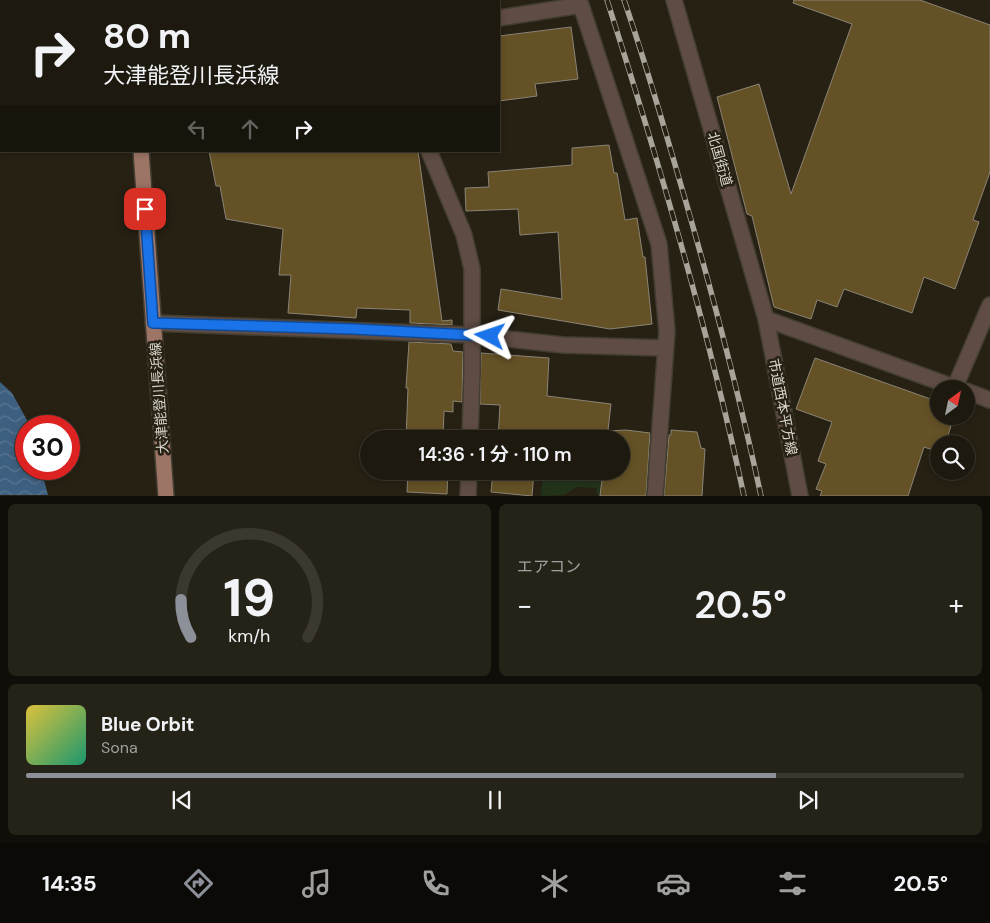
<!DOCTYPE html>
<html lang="ja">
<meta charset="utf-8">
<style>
body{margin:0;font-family:"DM Sans","Noto Sans JP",sans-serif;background:#252218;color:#f1f3f6;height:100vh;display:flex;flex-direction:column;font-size:19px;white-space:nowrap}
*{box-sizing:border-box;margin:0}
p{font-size:16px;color:#a0a09e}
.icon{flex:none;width:28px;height:28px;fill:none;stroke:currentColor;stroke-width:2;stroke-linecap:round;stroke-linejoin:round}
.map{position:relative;height:496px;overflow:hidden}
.panel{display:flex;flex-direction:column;gap:8px;padding:8px;background:#100e08;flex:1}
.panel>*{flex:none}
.top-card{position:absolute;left:0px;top:0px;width:500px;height:152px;box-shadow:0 2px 8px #0003,0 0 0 1px #3b382f;background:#1d190f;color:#f1f3f6;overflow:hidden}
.needle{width:32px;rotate:33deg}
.controls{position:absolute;left:930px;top:380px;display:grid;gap:10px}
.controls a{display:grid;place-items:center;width:45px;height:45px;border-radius:50%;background:#1d190f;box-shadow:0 2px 8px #0003,0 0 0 1px #3b382f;font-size:25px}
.speed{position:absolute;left:15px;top:415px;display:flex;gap:10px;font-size:25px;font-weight:700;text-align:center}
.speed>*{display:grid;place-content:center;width:65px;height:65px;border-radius:50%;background:#1d190f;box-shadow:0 2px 8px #0003,0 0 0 1px #3b382f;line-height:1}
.speed .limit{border:8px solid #d22;background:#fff;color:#111}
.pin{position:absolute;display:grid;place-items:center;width:42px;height:42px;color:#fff;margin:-21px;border-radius:10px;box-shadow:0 2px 8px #0006}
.me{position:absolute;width:55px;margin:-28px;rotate:275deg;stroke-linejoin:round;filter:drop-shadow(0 0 4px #0008)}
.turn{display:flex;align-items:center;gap:18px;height:105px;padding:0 20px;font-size:22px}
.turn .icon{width:65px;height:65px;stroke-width:2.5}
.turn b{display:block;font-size:35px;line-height:42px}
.lanes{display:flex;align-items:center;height:48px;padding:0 20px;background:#0003;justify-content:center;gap:25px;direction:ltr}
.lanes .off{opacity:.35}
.big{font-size:38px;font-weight:600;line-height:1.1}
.panel .widget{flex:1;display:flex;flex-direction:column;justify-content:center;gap:8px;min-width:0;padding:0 18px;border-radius:8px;background:#252218}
.panel .dial{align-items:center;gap:0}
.dial svg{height:130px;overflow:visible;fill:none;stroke:#3b382f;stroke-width:7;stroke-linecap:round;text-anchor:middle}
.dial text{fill:#f1f3f6;stroke:none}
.song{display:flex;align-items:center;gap:15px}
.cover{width:60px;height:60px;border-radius:8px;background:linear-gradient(135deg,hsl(50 70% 55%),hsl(160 70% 35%))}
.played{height:5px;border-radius:2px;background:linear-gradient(90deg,#8c9099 80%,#3b382f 80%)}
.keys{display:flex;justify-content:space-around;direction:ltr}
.heat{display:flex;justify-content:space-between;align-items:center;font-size:28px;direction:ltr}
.panel .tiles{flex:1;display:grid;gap:8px;grid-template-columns:1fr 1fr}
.widget:last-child{grid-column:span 2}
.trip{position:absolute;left:360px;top:430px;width:270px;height:50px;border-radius:25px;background:#1d190f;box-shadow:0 2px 8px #0003,0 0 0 1px #3b382f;font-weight:600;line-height:50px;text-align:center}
.menu{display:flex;height:80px;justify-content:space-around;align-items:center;background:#0c0a06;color:#a0a09e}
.menu .icon{width:35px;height:35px}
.menu .selected{color:#8c9099}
.menu b{font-size:22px;color:#f1f3f6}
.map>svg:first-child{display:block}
</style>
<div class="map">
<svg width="990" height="496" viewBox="0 0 990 496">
<defs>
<pattern id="water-waves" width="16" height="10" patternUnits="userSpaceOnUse" patternTransform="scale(1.25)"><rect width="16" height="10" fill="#3e6080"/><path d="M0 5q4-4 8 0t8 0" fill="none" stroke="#597691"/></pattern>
</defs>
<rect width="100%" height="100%" fill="#272114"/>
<!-- grass -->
<path fill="#23331a" d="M543,471h57l-1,11 10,3 7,11 -19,-1 -1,-7 -19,-1 -13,8 -23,1z"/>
<!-- water -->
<path fill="url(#water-waves)" d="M0,382l12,11 16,29 1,4h-3v43h15l7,26h-48z"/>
<!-- building -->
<path fill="#645126" stroke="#8b8475" d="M794,0h126l70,25v147l-17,48 6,2 -24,67 -31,-12 -12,36 -68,-24 -7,18 -20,-7 -6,19 -37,-12 -22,-91 -5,-2 -30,-117 42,-13 32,110 61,-170 -59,-21z
M571,27l7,52 -43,5 2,12 -38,5v-65z
M609,145l5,28h3l8,47 12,-2 6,39h2l7,67 -42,5 -112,-19 3,-21 61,10 -4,-67 -38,3 -2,-26 -52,2 -1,-23 24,-1 -1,-15 84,-7v-17z
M209,151h209l24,170 10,-1v5l-42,-2v-13l-53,-2 -1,10 -68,-5 3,-38h-12l4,-46 -57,-10 -6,-33h-4z
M409,342l42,2 2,7 10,1 -1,50 -9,-1v11l-9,-1 -1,28h-37l2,-51h-2z
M481,353l68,5 -2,38 64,8 -4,35h-36l-33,-4 -1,4h-39l2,-34 -20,-1z
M815,358l124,44v14l15,1 -9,27h-6v8l-15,-5 -16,49h-88l2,-5 -6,-2 10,-25 -8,-3 14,-39 -36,-13z
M626,430l24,3 -4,63h-46l3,-25h18v-32h-14l1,-8z
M671,430l26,2 4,16 4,1 -3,47h-38l5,-61h2z
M408,471h40l-1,23 -40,-2z
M493,471h41l-2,25 -41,-4z"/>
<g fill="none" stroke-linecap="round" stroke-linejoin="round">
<defs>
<path id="street" d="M674,0l92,319 34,177
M499,18l82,-13 78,239 8,87 -12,165
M429,151l35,84 8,34v104l-2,66
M766,319l193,70
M153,323l319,12 91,10 102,3
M955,387l35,-82
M966,391l24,9
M468,496l1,-25"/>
<path id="secondary" d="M375,1l5,-1"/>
<path id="primary" d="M123,0v1
M141,151l25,345"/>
</defs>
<!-- street casing -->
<use href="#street" stroke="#433e31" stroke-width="18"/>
<!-- secondary casing -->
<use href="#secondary" stroke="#433e31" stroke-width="18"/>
<!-- primary casing -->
<use href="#primary" stroke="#433e31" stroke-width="18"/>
<!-- street -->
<use href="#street" stroke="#5f4c44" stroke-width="15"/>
<!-- secondary -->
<use href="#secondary" stroke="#826357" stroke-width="15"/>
<!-- primary -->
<use href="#primary" stroke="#9d7566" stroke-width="15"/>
<defs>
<path id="rail" d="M607,0c52,163 101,328 137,496
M624,0c22,63 40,127 59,192 29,100 56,201 78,304"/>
</defs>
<!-- rail casing -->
<use href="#rail" stroke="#a9a49a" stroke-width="5.5"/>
<!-- rail -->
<use href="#rail" stroke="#272114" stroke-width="4" stroke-dasharray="11" stroke-linecap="butt"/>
</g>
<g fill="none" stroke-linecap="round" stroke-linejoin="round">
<defs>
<path id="route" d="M145,209l8,114 201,6 136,7"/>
</defs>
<!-- route casing -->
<use href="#route" stroke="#114b97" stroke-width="12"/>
<!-- route -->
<use href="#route" stroke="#1a73e8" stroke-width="9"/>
</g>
<g text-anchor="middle" stroke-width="5" stroke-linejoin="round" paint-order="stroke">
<!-- street labels -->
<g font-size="14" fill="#d8d4cb" stroke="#272114">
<text transform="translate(720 159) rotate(74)" y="5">北国街道</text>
<text transform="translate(159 398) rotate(-94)" y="5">大津能登川長浜線</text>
<text transform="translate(783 407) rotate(79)" y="5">市道西本平方線</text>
</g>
</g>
</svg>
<div class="controls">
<a><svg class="needle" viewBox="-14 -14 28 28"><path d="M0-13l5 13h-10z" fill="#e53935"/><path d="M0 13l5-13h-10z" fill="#a0a09e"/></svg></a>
<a><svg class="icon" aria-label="search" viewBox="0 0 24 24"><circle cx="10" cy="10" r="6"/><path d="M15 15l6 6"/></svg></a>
</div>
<div class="speed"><div class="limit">30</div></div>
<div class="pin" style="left:145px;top:209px;background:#d93025"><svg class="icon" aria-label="arrive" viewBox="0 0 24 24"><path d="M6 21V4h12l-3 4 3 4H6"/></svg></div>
<svg class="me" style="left:490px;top:336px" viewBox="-20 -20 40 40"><path d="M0-17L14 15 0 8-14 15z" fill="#1a73e8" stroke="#fff" stroke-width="4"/></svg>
<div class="trip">14:36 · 1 分 · 110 m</div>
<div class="top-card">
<div class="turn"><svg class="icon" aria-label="right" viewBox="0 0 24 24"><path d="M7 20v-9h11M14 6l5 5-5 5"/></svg><div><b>80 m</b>大津能登川長浜線</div></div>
<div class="lanes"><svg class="icon off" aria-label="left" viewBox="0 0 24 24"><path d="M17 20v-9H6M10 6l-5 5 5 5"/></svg><svg class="icon off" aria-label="ahead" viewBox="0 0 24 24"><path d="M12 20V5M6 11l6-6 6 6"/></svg><svg class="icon" aria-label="right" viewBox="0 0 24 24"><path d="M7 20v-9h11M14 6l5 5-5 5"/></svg></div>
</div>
</div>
<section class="panel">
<div class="tiles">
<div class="widget dial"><svg viewBox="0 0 100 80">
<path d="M14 69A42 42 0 1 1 86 69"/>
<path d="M14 69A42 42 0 0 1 8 46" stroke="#8c9099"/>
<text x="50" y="56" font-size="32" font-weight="700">19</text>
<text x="50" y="72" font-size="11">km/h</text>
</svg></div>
<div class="widget"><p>エアコン</p>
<div class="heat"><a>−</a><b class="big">20.5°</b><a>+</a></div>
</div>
<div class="widget">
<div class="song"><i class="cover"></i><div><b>Blue Orbit</b><p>Sona</p></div></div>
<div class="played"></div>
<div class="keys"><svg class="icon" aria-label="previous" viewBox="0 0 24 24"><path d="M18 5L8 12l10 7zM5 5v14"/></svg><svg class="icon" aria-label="pause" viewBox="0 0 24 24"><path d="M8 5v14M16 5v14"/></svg><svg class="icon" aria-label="next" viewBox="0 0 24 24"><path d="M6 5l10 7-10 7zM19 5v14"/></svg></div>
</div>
</div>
</section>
<nav class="menu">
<b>14:35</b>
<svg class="icon selected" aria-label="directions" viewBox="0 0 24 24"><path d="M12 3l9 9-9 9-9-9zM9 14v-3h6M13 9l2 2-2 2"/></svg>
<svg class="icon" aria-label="music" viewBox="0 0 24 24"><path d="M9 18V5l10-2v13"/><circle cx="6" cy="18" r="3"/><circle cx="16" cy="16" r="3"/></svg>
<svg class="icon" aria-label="phone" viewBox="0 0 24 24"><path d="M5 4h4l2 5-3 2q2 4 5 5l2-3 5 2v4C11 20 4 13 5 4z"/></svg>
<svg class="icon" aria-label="climate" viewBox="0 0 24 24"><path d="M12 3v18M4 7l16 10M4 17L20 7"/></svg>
<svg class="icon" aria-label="car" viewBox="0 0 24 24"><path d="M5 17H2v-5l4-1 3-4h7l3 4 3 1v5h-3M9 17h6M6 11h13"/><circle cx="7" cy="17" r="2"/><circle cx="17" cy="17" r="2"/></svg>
<svg class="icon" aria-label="filters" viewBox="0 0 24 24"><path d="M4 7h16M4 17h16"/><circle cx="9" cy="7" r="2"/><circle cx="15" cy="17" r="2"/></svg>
<b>20.5°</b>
</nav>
